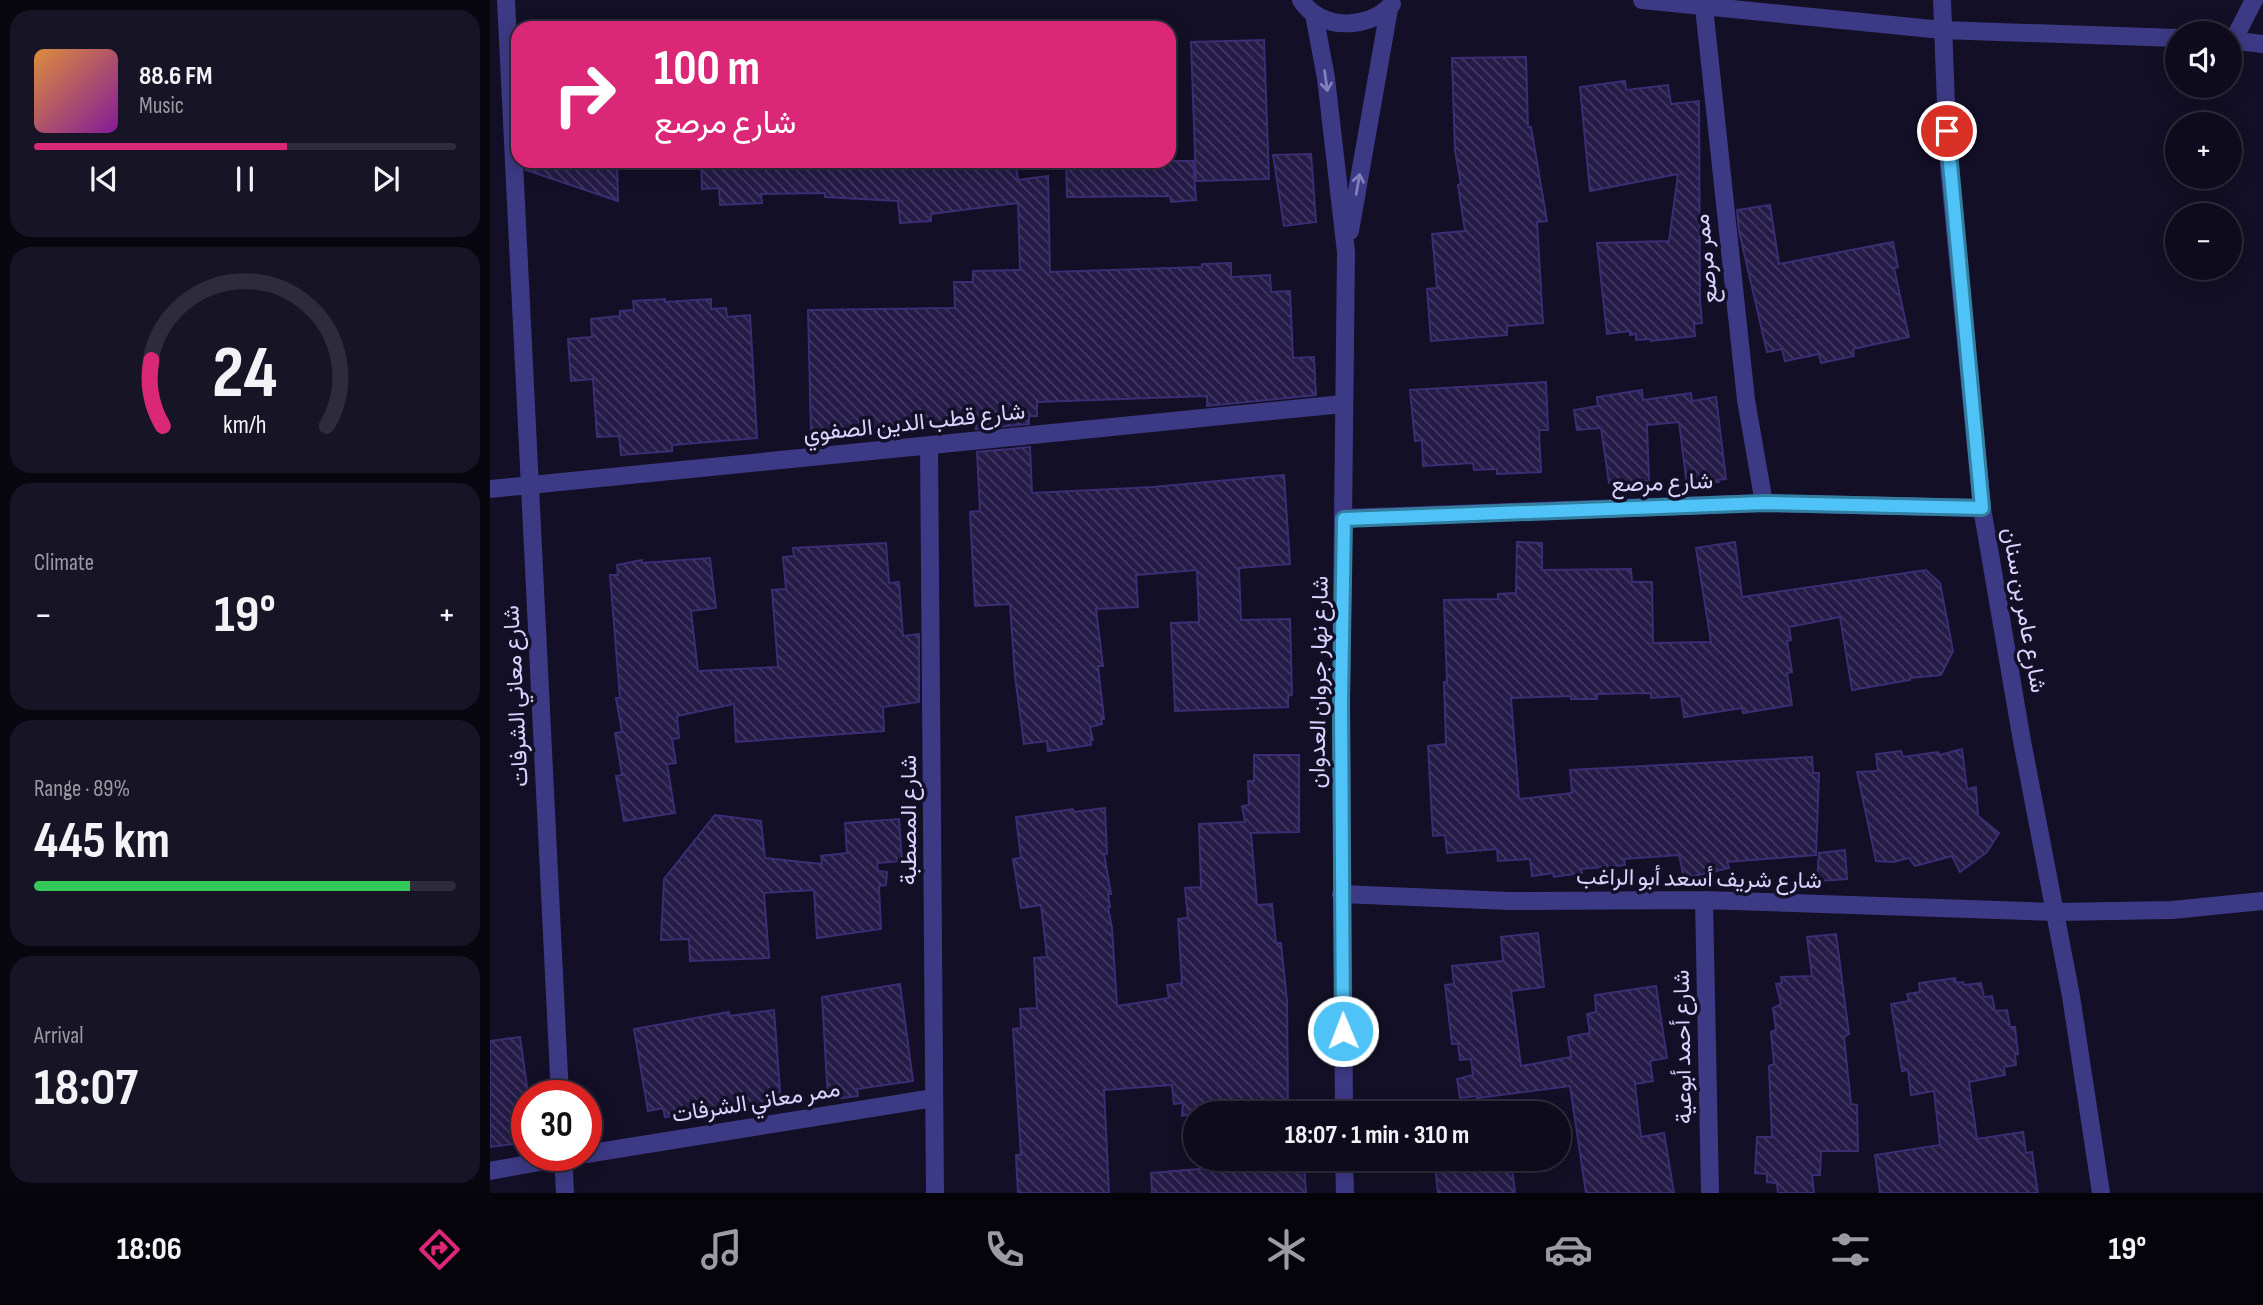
<!DOCTYPE html>
<meta charset="utf-8">
<style>
body{margin:0;font-family:"Sofia Sans Condensed",Vazirmatn,sans-serif;background:#171425;color:#f1f3f6;height:100vh;display:flex;flex-direction:column;font-size:26px;white-space:nowrap}
*{box-sizing:border-box;margin:0}
p{font-size:23px;color:#9b9ba3}
.icon{flex:none;width:38px;height:38px;fill:none;stroke:currentColor;stroke-width:2;stroke-linecap:round;stroke-linejoin:round}
.map{position:relative;flex:1;overflow:hidden}
.sheet{display:flex;flex-direction:column;gap:10px;padding:10px;background:#08060f;width:490px}
.sheet>*{flex:none}
.top-card{position:absolute;left:21px;top:21px;width:665px;height:147px;border-radius:21px;box-shadow:0 4px 18px #0003,0 0 0 2px #2e2b3b;background:#db2777;color:#fff;overflow:hidden}
.controls{position:absolute;left:1675px;top:21px;display:grid;gap:14px}
.controls a{display:grid;place-items:center;width:77px;height:77px;border-radius:50%;background:#0e0b1c;box-shadow:0 4px 18px #0003,0 0 0 2px #2e2b3b;font-size:35px}
.speed{position:absolute;left:21px;top:1080px;display:flex;gap:14px;font-size:35px;font-weight:700;text-align:center}
.speed>*{display:grid;place-content:center;width:91px;height:91px;border-radius:50%;background:#0e0b1c;box-shadow:0 4px 18px #0003,0 0 0 2px #2e2b3b;line-height:1}
.speed .limit{border:10px solid #d22;background:#fff;color:#111}
.pin{position:absolute;display:grid;place-items:center;width:60px;height:60px;color:#fff;margin:-30px;border:4px solid #fff;border-radius:50%;box-shadow:0 2px 7px #0007}
.me{position:absolute;width:77px;margin:-38px;rotate:359deg;stroke-linejoin:round;filter:drop-shadow(0 0 5px #0008)}
.turn{display:flex;align-items:center;gap:24px;height:147px;padding:0 28px;font-size:32px}
.turn .icon{width:91px;height:91px;stroke-width:2.5}
.turn b{display:block;font-size:49px;line-height:60px}
.big{font-size:52px;font-weight:700;line-height:1.1}
.sheet .widget{flex:1;display:flex;flex-direction:column;justify-content:center;gap:10px;min-width:0;padding:0 24px;border-radius:21px;background:#171425}
.sheet .dial{align-items:center;gap:0}
.dial svg{height:182px;overflow:visible;fill:none;stroke:#2e2b3b;stroke-width:7;stroke-linecap:round;text-anchor:middle}
.dial text{fill:#f1f3f6;stroke:none}
.song{display:flex;align-items:center;gap:21px}
.cover{width:84px;height:84px;border-radius:10px;background:linear-gradient(135deg,hsl(30 70% 55%),hsl(290 70% 35%))}
.played{height:7px;border-radius:4px;background:linear-gradient(90deg,#db2777 60%,#2e2b3b 60%)}
.keys{display:flex;justify-content:space-around;direction:ltr}
.heat{display:flex;justify-content:space-between;align-items:center;font-size:38px;direction:ltr}
.charge{height:10px;border-radius:5px;background:linear-gradient(90deg,#34c759 89%,#2e2b3b 0)}
.trip{position:absolute;left:693px;top:1101px;width:388px;height:70px;border-radius:35px;background:#0e0b1c;box-shadow:0 4px 18px #0003,0 0 0 2px #2e2b3b;font-weight:700;line-height:70px;text-align:center}
.dock{display:flex;height:112px;justify-content:space-around;align-items:center;background:#06040b;color:#9b9ba3}
.dock .icon{width:49px;height:49px}
.dock .on{color:#db2777}
.dock b{font-size:32px;color:#f1f3f6}
main{display:flex;flex:1;min-height:0}
.map>svg:first-child{display:block}
</style>
<main>
<section class="sheet">
<div class="widget">
<div class="song"><i class="cover"></i><div><b>88.6 FM</b><p>Music</p></div></div>
<div class="played"></div>
<div class="keys"><svg class="icon" aria-label="previous" viewBox="0 0 24 24"><path d="M18 5L8 12l10 7zM5 5v14"/></svg><svg class="icon" aria-label="pause" viewBox="0 0 24 24"><path d="M8 5v14M16 5v14"/></svg><svg class="icon" aria-label="next" viewBox="0 0 24 24"><path d="M6 5l10 7-10 7zM19 5v14"/></svg></div>
</div>
<div class="widget dial"><svg viewBox="0 0 100 80">
<path d="M14 69A42 42 0 1 1 86 69"/>
<path d="M14 69A42 42 0 0 1 9 40" stroke="#db2777"/>
<text x="50" y="56" font-size="32" font-weight="700">24</text>
<text x="50" y="72" font-size="11">km/h</text>
</svg></div>
<div class="widget"><p>Climate</p>
<div class="heat"><a>−</a><b class="big">19°</b><a>+</a></div>
</div>
<div class="widget"><p>Range · 89%</p><b class="big">445 km</b><div class="charge"></div></div>
<div class="widget"><p>Arrival</p><b class="big">18:07</b></div>
</section>
<div class="map">
<svg width="1773" height="1193" viewBox="0 0 1773 1193">
<defs>
<pattern id="building-back-hatch" width="6" height="6" patternUnits="userSpaceOnUse" patternTransform="scale(1.75)"><rect width="6" height="6" fill="#241b47"/><path d="M-1 5l2 2M0 0l6 6M5-1l2 2" fill="none" stroke="#433b63"/></pattern>
</defs>
<rect width="100%" height="100%" fill="#130f26"/>
<!-- building -->
<path fill="url(#building-back-hatch)" stroke="#3b2d73" stroke-width="2" d="M774,40l5,139 -73,2 -5,-139z
M1036,57l2,70h3l16,94 -10,1 6,101 -36,3v9l-76,6 -4,-52 10,-1 -5,-54 33,-3 -7,-46 3,-1 -6,-33 -3,-93z
M1135,81l1,9 42,-5 3,19 28,-3 1,199 2,23 -8,1 1,12 -44,5v-2l-15,1v-6l-6,1v-4l-23,3 -10,-91 72,-2 9,-67 -88,17 -10,-104z
M821,154l5,68 -32,4 -11,-71z
M35,161h92l1,40 -92,-31z
M211,161h314l3,19 30,-4 2,96 152,-5v-3l29,-1v14l39,-2 1,17 19,-1 3,67 21,-1 2,38 -109,11v-10l-170,6v14h-8v8l-53,5v-4l-67,1v6l-98,1 -3,-123 147,-2 -1,-26h19v-11l47,-1 -2,-67 -87,11v7l-31,2 -2,-22 -73,-4v-4l-64,1 1,9 -42,2 -1,-17 -17,1z
M576,161h127l3,39 -25,2 -1,-6 -103,1z
M1280,205l9,59 114,-22 5,25 -4,1 15,69 -56,12 1,7 -33,7 -2,-9 -34,7 -3,-12 -15,3 -28,-121 -2,-21z
M175,299v3l46,-3v10l15,-1 1,9 23,-2 7,123 -85,7v6l-51,4 -2,-19 -22,1 -4,-58 -22,2 -3,-42 24,-2 -1,-18 29,-3v-5l14,-1 -1,-9z
M1056,382l2,48h-9l2,42 -44,2v-5l-23,1 -1,-7 -50,3 -1,-26 -7,1 -5,-51z
M1152,390l1,10 48,-7 1,8 24,-4 10,82 -8,1 1,2 -32,4 -8,-64 -32,3 2,56 -28,4 -1,-4 -11,2 -8,-55 -24,2 -3,-20 24,-4 -1,-9z
M540,447l2,46 121,-6 131,-12 6,89 -51,4 2,52 49,-1 2,76 -4,1v11l-113,4 -4,-88 28,-1 -2,-52 -61,5 2,32 -42,2 7,57h-5l6,53h-3l1,5 -12,3 3,13h-3l1,5 -43,6 -1,-10 -23,3 -9,-68 -5,-72 -35,2 -5,-94 10,-1 -3,-59z
M1027,542l25,1v27l89,-1 1,13h20l1,61 58,-1 -15,-94 39,-6 7,55 184,-27 14,13 13,68 -12,24 -31,3v2l-58,10 -12,-73 -51,10 2,13 -4,1 5,31 -5,1 5,32 -49,8 -1,-5 -58,9 -3,-21 -30,2v-5l-54,1v5h-26v-3l-60,2 8,101 53,-6 -2,-23 242,-13 1,16h6l-3,82 -89,7 2,6 -45,10 -5,-23 -55,4 1,6 -44,4 1,4 -28,4 -1,-4 -21,3 -2,-17 -32,2 -1,-12 -50,4 -2,-18 -12,1 -5,-90 18,-2 -2,-62h3l-3,-82 54,-1v-5l18,-1z
M396,543l3,40 10,-1 4,54 16,-2v68l-36,5 1,24 -148,11 -2,-38 -57,12 2,22 -7,1 4,24 -9,1 8,49 -51,8 -8,-45 6,-1 -7,-42 7,-1 -6,-34h4l-10,-123h8l-1,-10 25,-5v3l68,-5 6,50 -25,3 7,60 80,-4 -6,-77 14,-1 -3,-32 11,-1 -1,-8z
M1472,749l5,40 9,-2 2,29 21,17 -12,19 -27,20 -8,-16 -37,10 -6,-8 -16,4 -17,-1 -19,-89 21,-1 -2,-17 25,-3 2,6 35,-5 2,3z
M764,755h45v77l-48,1 6,72 15,-1 4,39h5l6,58 1,112h-66l-3,-6 -37,9 1,-13 -9,1 -2,-19 -68,5 5,103h-91l-2,-38h5l-8,-126 8,-1 -1,-19 17,-1 -3,-50 13,-1 -6,-52 -20,3 -8,-49 8,-1 -5,-41 57,-8 1,3 31,-4 2,46h-3l7,40h-3l2,13h-2l4,21 5,78 52,-8 -2,-13 15,-2 -4,-64 10,-1 -3,-30 16,-1 -2,-63 46,-2 -3,-16 7,-1 -1,-24h6z
M225,815l46,6 4,37 57,6 -1,-8 26,-3 -2,-30 54,-4 3,42 -25,2 1,8 9,1 -1,13 -7,1 2,43 -64,9 -3,-48 -50,3 5,65 -79,3 -1,-22 -28,1 3,-61z
M1355,850l2,29 -30,2 2,-28z
M1048,933l6,54 -33,4 10,75 50,-9 -3,-20 22,-4 -3,-19 9,-2 -1,-17 61,-9 11,72 -17,3 3,20 -18,3 6,53 23,-4 10,60h-88l-16,-107 -93,12v-2l-17,2 -3,-19 16,-4 -2,-16 -11,1 -2,-16h-6l-7,-59 9,-1 -2,-18 51,-5 -2,-24z
M1346,934l13,100 -5,3 7,67 6,1 1,46h-37l-1,24h-8l2,18h-36l-1,-10 -10,-1v-8l-12,-1 2,-36h15l-3,-71 5,-2 -3,-32 5,-2 -3,-22 8,-4 -5,-20 6,-1 -1,-6 31,-1 -5,-39z
M1465,978l1,5 7,-1 1,3 17,-2 3,14 8,-1 3,15 12,-1 3,17h5l3,27 -3,1 1,10 -12,2 1,8 -36,7 8,57 46,-7 3,21 6,-1 6,41h-158l-5,-38 65,-10 -6,-54 -23,4 -3,-25 -6,1 -11,-67 18,-3 -2,-7 13,-2 -1,-9z
M410,984l13,97 -56,8 1,7 -30,4 -6,-103z
M284,1010l7,94 -37,4 -1,-4 -78,13 -2,-9 -15,3 -14,-82 95,-17 1,4z
M30,1037l7,50v36l-12,21 -25,3v-106z
M944,1158h77l4,35h-77z
M814,1164l2,29h-154l-1,-20 96,-8 1,4z"/>
<g fill="none" stroke-linecap="round" stroke-linejoin="round">
<!-- minor -->
<path stroke="#3d3a85" stroke-width="18" d="M16,0l54,1096
M811,0c19,31 69,30 91,4
M1152,0l300,30 235,8
M1452,0l6,156 34,352 40,233 49,255 30,197
M1214,7l42,393 18,103
M824,14l12,64 20,174 -5,449 3,412
M1740,40l33,4
M1743,41l21,-41
M860,231l39,-222
M439,446l6,747
M0,489l853,-85
M854,518l420,-15 218,5
M851,894l168,7 195,-1 352,12 116,-2 91,-9
M1214,900l6,293
M96,1154l348,-56
M73,1155l2,38
M854,1158l1,35
M0,1171l88,-16"/>
</g>
<!-- one-way arrows -->
<defs><path id="oneway-shaft" d="M-6 0H5M1.5-3L5.5 0L1.5 3" fill="none" stroke-width="1.6" stroke-linecap="round" stroke-linejoin="round" transform="scale(1.75)"/></defs>
<g stroke="#837fbc">
<use href="#oneway-shaft" transform="translate(836 81) rotate(82)"/>
<use href="#oneway-shaft" transform="translate(868 184) rotate(-80)"/>
</g>
<g fill="none" stroke-linecap="round" stroke-linejoin="round">
<defs>
<path id="route" d="M853,1031l-2,-330 3,-182 420,-16 218,5 -35,-377"/>
</defs>
<!-- route casing -->
<use href="#route" stroke="#337fa1" stroke-width="18"/>
<!-- route -->
<use href="#route" stroke="#4fc3f7" stroke-width="12"/>
</g>
<g text-anchor="middle" stroke-width="7" stroke-linejoin="round" paint-order="stroke">
<!-- street labels -->
<g font-size="23" fill="#d9d4ff" stroke="#130f26">
<text transform="translate(1215 259) rotate(-96)" y="8">ممر مرصع</text>
<text transform="translate(424 422) rotate(-6)" y="8">شارع قطب الدين الصفوي</text>
<text transform="translate(1172 482) rotate(-2)" y="8">شارع مرصع</text>
<text transform="translate(1535 610) rotate(80)" y="8">شارع عامر بن سنان</text>
<text transform="translate(828 682) rotate(-89)" y="8">شارع نهار جروان العدوان</text>
<text transform="translate(25 696) rotate(-93)" y="8">شارع معاني الشرفات</text>
<text transform="translate(418 820) rotate(-90)" y="8">شارع المصطبة</text>
<text transform="translate(1209 878) rotate(1)" y="8">شارع شريف أسعد أبو الراغب</text>
<text transform="translate(1192 1047) rotate(-91)" y="8">شارع أحمد أبوعية</text>
<text transform="translate(266 1101) rotate(-9)" y="8">ممر معاني الشرفات</text>
</g>
</g>
</svg>
<div class="controls">
<a><svg class="icon" aria-label="sound" viewBox="0 0 24 24"><path d="M4 9h4l5-4v14l-5-4H4zM17 9q2 3 0 6"/></svg></a>
<a>+</a>
<a>−</a>
</div>
<div class="speed"><div class="limit">30</div></div>
<div class="pin" style="left:1457px;top:131px;background:#d93025"><svg class="icon" aria-label="arrive" viewBox="0 0 24 24"><path d="M6 21V4h12l-3 4 3 4H6"/></svg></div>
<svg class="me" style="left:853px;top:1031px" viewBox="-20 -20 40 40"><circle r="17" fill="#4fc3f7" stroke="#fff" stroke-width="3"/><path d="M0-11L8 9 0 5-8 9z" fill="#fff"/></svg>
<div class="trip">18:07 · 1 min · 310 m</div>
<div class="top-card">
<div class="turn"><svg class="icon" aria-label="right" viewBox="0 0 24 24"><path d="M7 20v-9h11M14 6l5 5-5 5"/></svg><div><b>100 m</b>شارع مرصع</div></div>
</div>
</div>
</main>
<nav class="dock">
<b>18:06</b>
<svg class="icon on" aria-label="directions" viewBox="0 0 24 24"><path d="M12 3l9 9-9 9-9-9zM9 14v-3h6M13 9l2 2-2 2"/></svg>
<svg class="icon" aria-label="music" viewBox="0 0 24 24"><path d="M9 18V5l10-2v13"/><circle cx="6" cy="18" r="3"/><circle cx="16" cy="16" r="3"/></svg>
<svg class="icon" aria-label="phone" viewBox="0 0 24 24"><path d="M5 4h4l2 5-3 2q2 4 5 5l2-3 5 2v4C11 20 4 13 5 4z"/></svg>
<svg class="icon" aria-label="climate" viewBox="0 0 24 24"><path d="M12 3v18M4 7l16 10M4 17L20 7"/></svg>
<svg class="icon" aria-label="car" viewBox="0 0 24 24"><path d="M5 17H2v-5l4-1 3-4h7l3 4 3 1v5h-3M9 17h6M6 11h13"/><circle cx="7" cy="17" r="2"/><circle cx="17" cy="17" r="2"/></svg>
<svg class="icon" aria-label="filters" viewBox="0 0 24 24"><path d="M4 7h16M4 17h16"/><circle cx="9" cy="7" r="2"/><circle cx="15" cy="17" r="2"/></svg>
<b>19°</b>
</nav>
